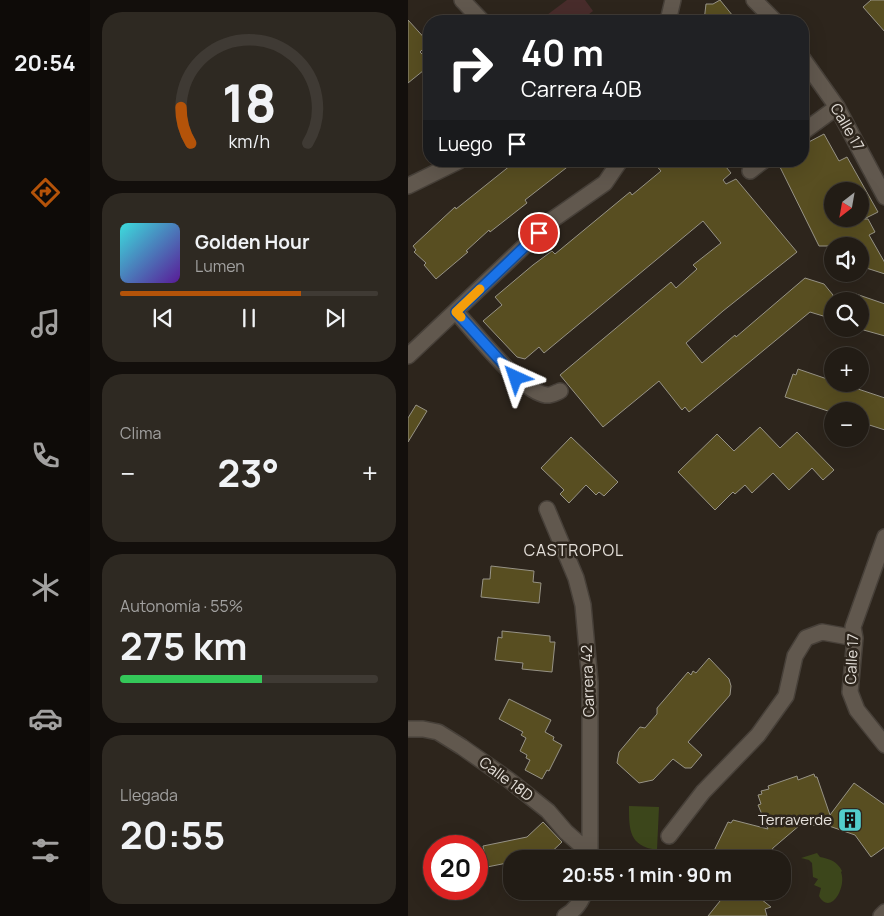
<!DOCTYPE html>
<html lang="es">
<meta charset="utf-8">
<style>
body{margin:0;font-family:Manrope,sans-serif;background:#2e2922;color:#f1f3f6;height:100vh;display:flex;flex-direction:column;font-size:19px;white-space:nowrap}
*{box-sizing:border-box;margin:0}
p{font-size:16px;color:#a2a1a0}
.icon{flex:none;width:28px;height:28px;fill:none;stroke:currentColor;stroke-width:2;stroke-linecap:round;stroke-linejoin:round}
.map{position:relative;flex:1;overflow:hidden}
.sheet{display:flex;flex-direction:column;gap:12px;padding:12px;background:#130f0c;width:318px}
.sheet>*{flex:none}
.top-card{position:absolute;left:15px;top:15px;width:386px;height:152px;border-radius:20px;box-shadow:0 5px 20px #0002,0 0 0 1px #3f3a34;background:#202124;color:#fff;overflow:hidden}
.needle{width:32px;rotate:211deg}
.tools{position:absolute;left:416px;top:182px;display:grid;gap:10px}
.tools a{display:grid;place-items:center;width:45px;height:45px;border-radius:50%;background:#221c15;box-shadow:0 5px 20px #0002,0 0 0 1px #3f3a34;font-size:25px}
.speed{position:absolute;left:15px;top:835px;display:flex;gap:10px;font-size:25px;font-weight:700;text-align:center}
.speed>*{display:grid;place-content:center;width:65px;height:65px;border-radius:50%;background:#221c15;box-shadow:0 5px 20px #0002,0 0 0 1px #3f3a34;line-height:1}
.speed .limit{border:8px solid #d22;background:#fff;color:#111}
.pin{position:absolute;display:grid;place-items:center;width:42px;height:42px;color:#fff;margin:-21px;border:2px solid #fff;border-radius:50%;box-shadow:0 1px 5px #0007}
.me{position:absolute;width:55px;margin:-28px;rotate:318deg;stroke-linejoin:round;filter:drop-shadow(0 0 4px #0008)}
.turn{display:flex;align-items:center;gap:18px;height:105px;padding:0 15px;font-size:22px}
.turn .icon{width:65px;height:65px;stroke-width:2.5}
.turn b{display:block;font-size:35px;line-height:42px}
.then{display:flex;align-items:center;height:48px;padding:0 15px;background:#0003;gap:10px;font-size:19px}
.big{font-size:38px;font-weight:700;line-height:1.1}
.sheet .widget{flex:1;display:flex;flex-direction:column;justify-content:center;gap:8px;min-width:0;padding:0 18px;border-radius:20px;background:#2e2922}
.sheet .dial{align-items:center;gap:0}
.dial svg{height:130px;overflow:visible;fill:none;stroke:#3f3a34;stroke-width:7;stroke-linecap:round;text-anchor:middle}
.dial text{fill:#f1f3f6;stroke:none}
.song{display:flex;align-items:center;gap:15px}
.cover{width:60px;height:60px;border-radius:8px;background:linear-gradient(135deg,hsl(180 70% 55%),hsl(270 70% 35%))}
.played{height:5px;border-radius:2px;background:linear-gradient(90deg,#b45309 70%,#3f3a34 70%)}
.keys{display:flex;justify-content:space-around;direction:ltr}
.heat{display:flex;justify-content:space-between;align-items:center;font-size:28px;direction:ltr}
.charge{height:8px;border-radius:4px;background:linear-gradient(90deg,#34c759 55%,#3f3a34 0)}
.trip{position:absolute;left:95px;top:850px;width:288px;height:50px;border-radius:20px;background:#221c15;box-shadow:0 5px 20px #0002,0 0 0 1px #3f3a34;font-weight:700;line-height:50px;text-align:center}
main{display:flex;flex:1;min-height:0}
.menu{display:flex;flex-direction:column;width:90px;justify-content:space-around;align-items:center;background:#0e0b08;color:#a2a1a0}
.menu .icon{width:35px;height:35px}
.menu .on{color:#b45309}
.menu b{font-size:22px;color:#f1f3f6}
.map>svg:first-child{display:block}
</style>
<main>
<nav class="menu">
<b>20:54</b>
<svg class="icon on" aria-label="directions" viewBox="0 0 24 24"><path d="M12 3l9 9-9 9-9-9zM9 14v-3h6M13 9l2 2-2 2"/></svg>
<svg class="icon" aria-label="music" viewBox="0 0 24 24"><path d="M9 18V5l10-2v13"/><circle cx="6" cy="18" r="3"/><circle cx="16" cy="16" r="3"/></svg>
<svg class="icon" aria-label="phone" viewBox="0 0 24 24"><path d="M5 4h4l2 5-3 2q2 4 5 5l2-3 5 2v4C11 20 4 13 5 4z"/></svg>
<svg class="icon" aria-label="climate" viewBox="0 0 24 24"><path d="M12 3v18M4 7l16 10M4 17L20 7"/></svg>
<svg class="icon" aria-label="car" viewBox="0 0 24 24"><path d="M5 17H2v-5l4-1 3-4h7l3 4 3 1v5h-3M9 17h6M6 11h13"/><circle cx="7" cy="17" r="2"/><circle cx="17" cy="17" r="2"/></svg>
<svg class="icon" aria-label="filters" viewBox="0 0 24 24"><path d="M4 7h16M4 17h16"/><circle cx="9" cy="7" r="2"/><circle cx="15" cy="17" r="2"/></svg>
</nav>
<section class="sheet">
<div class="widget dial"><svg viewBox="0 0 100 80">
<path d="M14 69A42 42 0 1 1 86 69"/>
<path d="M14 69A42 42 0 0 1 8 47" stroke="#b45309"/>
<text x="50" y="56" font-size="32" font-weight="700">18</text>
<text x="50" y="72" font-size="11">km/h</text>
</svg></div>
<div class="widget">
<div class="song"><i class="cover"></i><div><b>Golden Hour</b><p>Lumen</p></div></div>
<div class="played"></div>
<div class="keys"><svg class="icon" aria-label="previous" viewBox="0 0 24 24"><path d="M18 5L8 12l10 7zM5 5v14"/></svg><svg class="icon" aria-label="pause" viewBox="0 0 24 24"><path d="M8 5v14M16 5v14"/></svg><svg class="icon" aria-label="next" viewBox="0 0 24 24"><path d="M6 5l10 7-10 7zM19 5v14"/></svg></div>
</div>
<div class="widget"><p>Clima</p>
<div class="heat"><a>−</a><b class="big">23°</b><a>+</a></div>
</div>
<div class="widget"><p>Autonomía · 55%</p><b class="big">275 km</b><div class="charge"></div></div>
<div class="widget"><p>Llegada</p><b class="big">20:55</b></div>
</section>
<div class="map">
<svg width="477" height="916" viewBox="0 0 477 916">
<rect width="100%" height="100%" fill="#2d251c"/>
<!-- green -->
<path fill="#482c2b" d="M159,0h18l8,11 -13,10h-28l-5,-6z"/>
<!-- water -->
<path fill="#3c461b" d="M221,806l30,1 -2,43c-28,-4 -28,-20 -28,-44z
M409,853l3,4c10,2 17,4 22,14l-1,1c6,16 -11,44 -22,24l2,-8 -7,-3 4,-6 -5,-2 -1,-14 -3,-3 -8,-2z"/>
<!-- building -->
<path fill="#584e21" stroke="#979386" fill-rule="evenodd" d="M312,0l17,21h-33l2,-17h7z
M463,0h14v32l-22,-25z
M0,20l21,23 -9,9 9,9v5l-21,17z
M416,134l15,27 8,-4 31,55 -14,7h4l7,13 -6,3 16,28v11l-25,-8v-20h-41l-42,-85h26v-16zM425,191h27v28h-27z
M108,161h59l-50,39 2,3 -37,29 -1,-2 -23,21 2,1 -32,27 -12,-14 2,-2 -12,-11 2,-2 -3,-4 42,-39 1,2z
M244,161h69l10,12 -8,7 3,4 10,-5 61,73 -74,59 -37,32 16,20 33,-28 1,2 69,-59 19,6 9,11v24l-23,-7 -121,100 -4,-5 -3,3 -23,-29 -56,46 -43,-52 111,-93 5,6 21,-19 -4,-4 28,-22 -18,-22 -159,132 -5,-6 -14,12 -8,-2 -34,-36 19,-16 -7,-8 38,-32 19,-14 3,3 75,-62 2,3 29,-24z
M448,294l29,10v32l-25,-7v-28z
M390,369l35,12v3h10l42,14v32l-25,-8v-11h-32l-43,-14 8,-23 3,1z
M8,405l11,6 -19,31v-24z
M352,427l20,21 17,-16 37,38 -11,10 -11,-12 -23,22 -16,-17 -21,20 -7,-8 -10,9 -2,-2 -18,18 -37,-38 39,-38 17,17z
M163,437l47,45 -14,14 -5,-4 -3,3 -10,-10 -17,18 -9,-9 4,-4 -23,-22z
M83,566l43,5 -1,11 8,1 -2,20 -58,-6 2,-18h7z
M94,631l48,5v6h5l-3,30 -30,-3 1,-6 -28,-3 3,-23 4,1z
M301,658l20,21 2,7 -1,9 -6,7 -36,40 14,13 -11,13h-6l-12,-9 -20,21 -14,3 -22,-20 2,-11 21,-25 5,1 12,-14v-6l31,-36 3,3 2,-4 3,2z
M101,699l42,21 -6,12 9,5 -1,3 9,5 -13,26 -2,-1 -5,9 -17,-9 5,-10 -4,-2 1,-3 -7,-4 6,-13 -5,-3 2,-3 -24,-13z
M406,774l1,3h2l13,38 24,-32 31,22v42l-14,10 -16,-22 -26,-9 -29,-1 -27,23 -7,11h-56l18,-37 3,1 2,-3 35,9 -10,-24 3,-1 -3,-9 4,-1 -1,-3 8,-2 -1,-3 29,-10 1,4z
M135,822l19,20 -18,17h-32v3l-25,5 -4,-21 44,-9z
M320,891h33v8l10,8 -6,2 2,7h-59z"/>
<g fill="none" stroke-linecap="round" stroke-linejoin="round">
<defs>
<path id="minor" d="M54,0l20,21
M346,0l21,21
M260,21l5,-21
M395,59l34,48 48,90
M395,132l34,-25
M342,171l13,-10
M0,186l51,-25
M48,312c19,20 64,79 90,83 4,1 9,-2 14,-4
M0,356l144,-136 53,-37 15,-22
M139,509l29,69 7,27 7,77v171l-1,6
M477,537l-32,90 2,11 -5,54 7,18 28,35
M0,729h15l15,3 24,15 47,33 39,31 18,21 24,21
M261,836l34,-44 55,-57 28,-39 9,-40 11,-18 16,-6 33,6
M157,916c8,-4 18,-15 19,-25
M473,916l4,-4"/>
</defs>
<!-- minor casing -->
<use href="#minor" stroke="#474039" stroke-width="18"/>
<!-- minor -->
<use href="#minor" stroke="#61584e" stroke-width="15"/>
</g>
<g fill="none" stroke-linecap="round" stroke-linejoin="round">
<defs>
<path id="route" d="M108,378l-60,-66 83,-79"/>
</defs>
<!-- route casing -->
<use href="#route" stroke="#114b97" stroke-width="12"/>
<!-- route -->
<use href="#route" stroke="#1a73e8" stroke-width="9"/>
<!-- slow -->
<path stroke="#f59e0b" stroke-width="9" d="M53,317l-5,-5 24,-23"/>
</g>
<!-- icons -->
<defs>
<symbol id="building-square" viewBox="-11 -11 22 22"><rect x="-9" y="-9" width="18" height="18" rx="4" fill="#52cdcc" stroke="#2d251c"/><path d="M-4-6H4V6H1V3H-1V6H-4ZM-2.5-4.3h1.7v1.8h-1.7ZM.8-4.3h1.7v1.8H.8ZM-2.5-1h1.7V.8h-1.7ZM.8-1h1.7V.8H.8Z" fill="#111"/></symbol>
</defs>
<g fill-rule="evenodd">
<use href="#building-square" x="428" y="806" width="28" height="28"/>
</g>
<g text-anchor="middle" stroke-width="5" stroke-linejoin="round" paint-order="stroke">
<!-- street labels -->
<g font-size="15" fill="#e4dfd9" stroke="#2d251c">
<text transform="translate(439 127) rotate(60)" y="5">Calle 17</text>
<text transform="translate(444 659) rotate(-87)" y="5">Calle 17</text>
<text transform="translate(180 681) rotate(-92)" y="5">Carrera 42</text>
<text transform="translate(98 779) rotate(37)" y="5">Calle 18D</text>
</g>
<!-- poi labels -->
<g font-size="15" fill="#e4dfd9" stroke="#2d251c" text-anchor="end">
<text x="424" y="825">Terraverde</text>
</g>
<!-- neighbourhood labels -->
<g font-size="16" letter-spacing="1" fill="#e4dfd9" stroke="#2d251c">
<text x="166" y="556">CASTROPOL</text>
</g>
</g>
</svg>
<div class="tools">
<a><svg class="needle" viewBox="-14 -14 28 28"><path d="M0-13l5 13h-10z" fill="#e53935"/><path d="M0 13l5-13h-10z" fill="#a2a1a0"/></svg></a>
<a><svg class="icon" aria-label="sound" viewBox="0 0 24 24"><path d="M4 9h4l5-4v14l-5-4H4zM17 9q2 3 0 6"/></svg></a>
<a><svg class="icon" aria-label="search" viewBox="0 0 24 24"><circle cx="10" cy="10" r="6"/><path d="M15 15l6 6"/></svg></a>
<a>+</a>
<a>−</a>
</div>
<div class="speed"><div class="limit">20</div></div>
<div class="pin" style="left:131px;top:233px;background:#d93025"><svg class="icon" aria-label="arrive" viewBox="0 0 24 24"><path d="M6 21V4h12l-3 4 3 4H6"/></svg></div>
<svg class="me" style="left:108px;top:378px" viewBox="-20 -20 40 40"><path d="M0-17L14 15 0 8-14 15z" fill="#1a73e8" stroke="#fff" stroke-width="4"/></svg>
<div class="trip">20:55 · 1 min · 90 m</div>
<div class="top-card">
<div class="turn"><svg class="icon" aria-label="right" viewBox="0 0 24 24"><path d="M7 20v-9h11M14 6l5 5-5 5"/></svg><div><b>40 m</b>Carrera 40B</div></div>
<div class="then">Luego<svg class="icon" aria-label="arrive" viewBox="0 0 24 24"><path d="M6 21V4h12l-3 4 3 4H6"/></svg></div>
</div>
</div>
</main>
